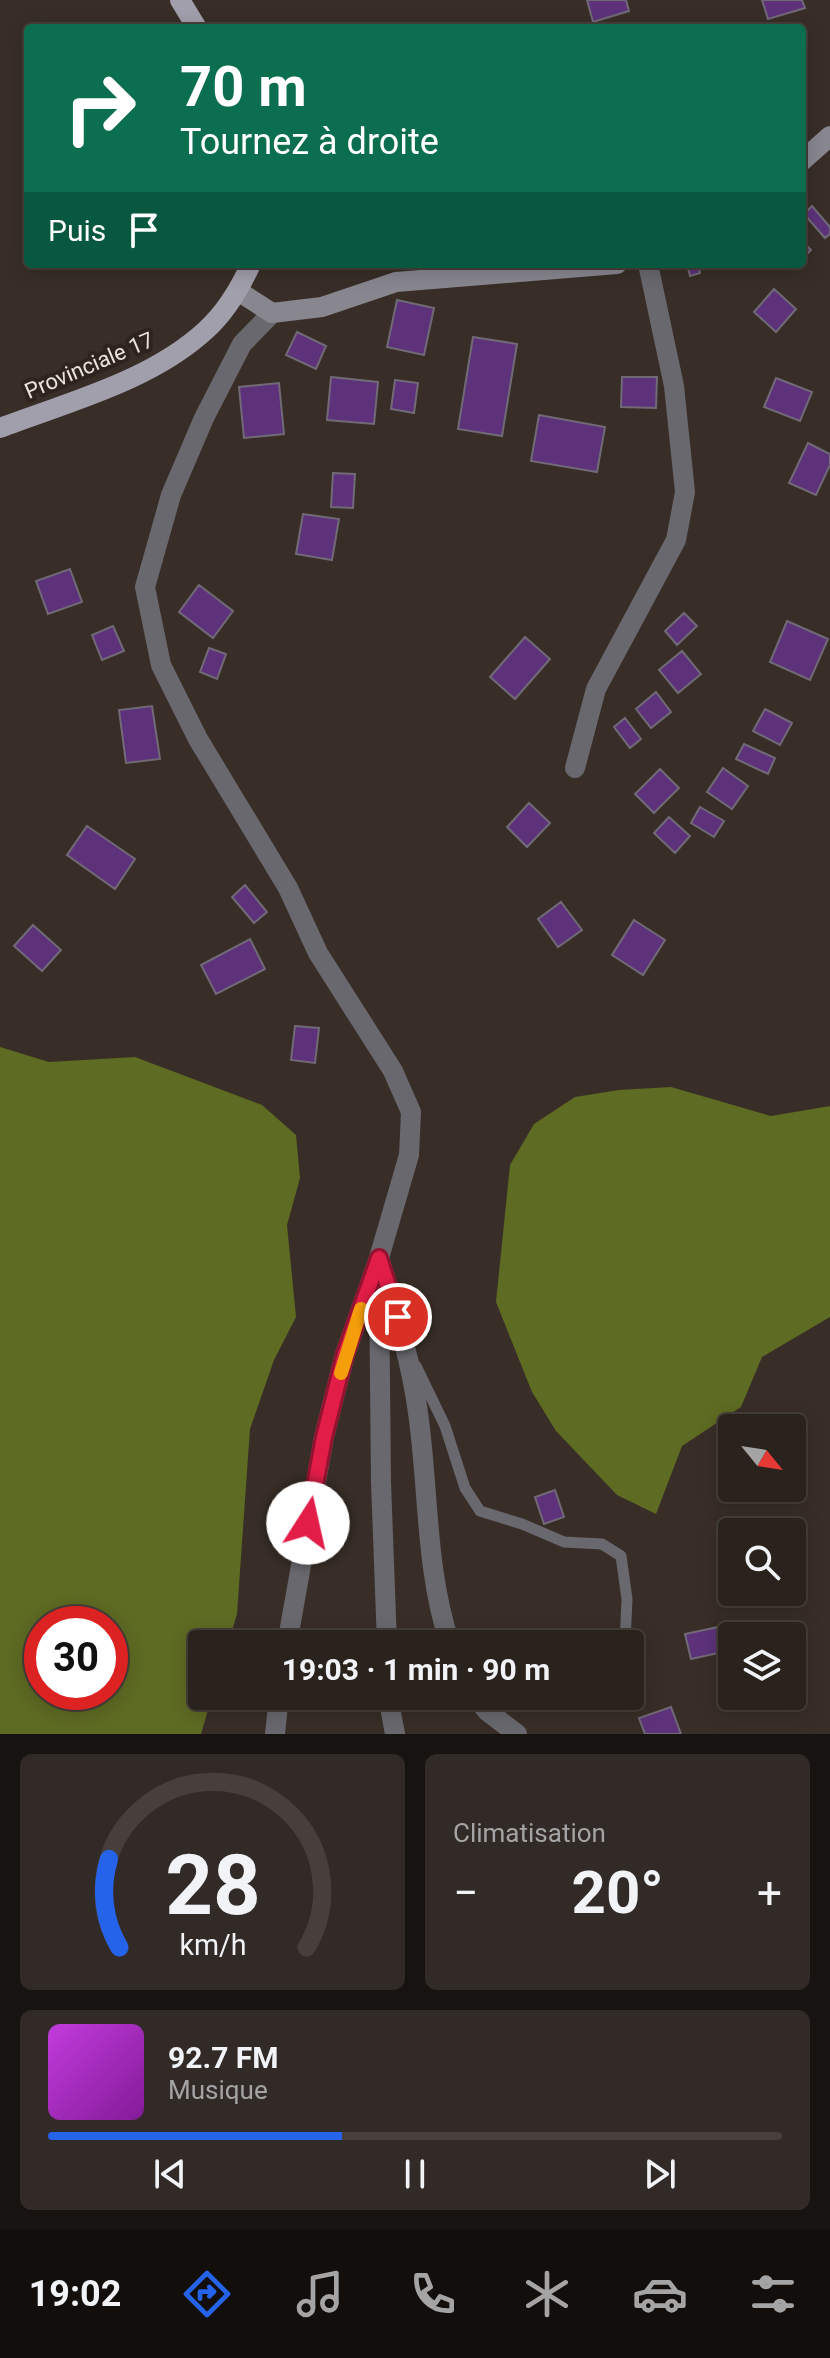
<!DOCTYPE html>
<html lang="fr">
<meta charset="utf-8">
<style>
body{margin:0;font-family:Roboto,sans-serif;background:#322a26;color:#f1f3f6;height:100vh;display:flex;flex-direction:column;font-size:30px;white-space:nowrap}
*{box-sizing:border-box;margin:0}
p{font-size:26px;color:#a5a4a4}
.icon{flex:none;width:44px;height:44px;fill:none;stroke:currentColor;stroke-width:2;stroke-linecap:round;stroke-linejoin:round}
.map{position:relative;height:1734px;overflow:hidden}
.sheet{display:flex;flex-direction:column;gap:20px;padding:20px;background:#171310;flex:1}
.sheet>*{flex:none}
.top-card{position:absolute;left:24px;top:24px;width:782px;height:244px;border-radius:8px;box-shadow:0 4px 20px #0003,0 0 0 2px #463f3b;background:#0b6e4f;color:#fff;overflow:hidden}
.needle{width:52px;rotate:120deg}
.tools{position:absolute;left:718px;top:1414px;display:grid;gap:16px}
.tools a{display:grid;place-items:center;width:88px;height:88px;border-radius:8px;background:#2a221d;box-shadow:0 4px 20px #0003,0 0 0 2px #463f3b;font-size:40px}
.speed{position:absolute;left:24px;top:1606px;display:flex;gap:16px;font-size:40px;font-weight:700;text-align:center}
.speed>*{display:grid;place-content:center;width:104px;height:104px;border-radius:50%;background:#2a221d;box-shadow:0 4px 20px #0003,0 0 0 2px #463f3b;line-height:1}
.speed .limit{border:12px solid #d22;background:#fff;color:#111}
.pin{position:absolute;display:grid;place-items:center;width:68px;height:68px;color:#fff;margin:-34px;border:4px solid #fff;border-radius:50%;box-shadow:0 2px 8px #0007}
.me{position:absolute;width:88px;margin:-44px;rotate:10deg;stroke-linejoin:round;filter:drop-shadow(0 0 6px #0008)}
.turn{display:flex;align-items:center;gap:28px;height:168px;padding:0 24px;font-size:36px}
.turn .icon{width:104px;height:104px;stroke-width:2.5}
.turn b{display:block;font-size:56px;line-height:68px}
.then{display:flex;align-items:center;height:76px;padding:0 24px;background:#0003;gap:16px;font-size:30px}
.big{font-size:60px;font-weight:700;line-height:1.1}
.sheet .card{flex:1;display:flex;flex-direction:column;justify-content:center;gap:12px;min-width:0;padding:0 28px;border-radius:12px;background:#322a26}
.sheet .dial{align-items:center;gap:0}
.dial svg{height:208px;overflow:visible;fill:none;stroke:#463f3b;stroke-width:7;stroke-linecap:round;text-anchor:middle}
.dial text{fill:#f1f3f6;stroke:none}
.song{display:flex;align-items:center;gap:24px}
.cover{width:96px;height:96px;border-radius:12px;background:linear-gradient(135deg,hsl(290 70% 55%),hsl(290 70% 35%))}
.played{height:8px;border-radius:4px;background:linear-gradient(90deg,#2563eb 40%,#463f3b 40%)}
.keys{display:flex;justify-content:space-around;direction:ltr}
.heat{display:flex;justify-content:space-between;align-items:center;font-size:44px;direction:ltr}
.sheet .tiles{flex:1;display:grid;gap:20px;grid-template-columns:1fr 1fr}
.card:last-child{grid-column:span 2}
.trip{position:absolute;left:188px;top:1630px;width:456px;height:80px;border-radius:8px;background:#2a221d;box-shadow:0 4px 20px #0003,0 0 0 2px #463f3b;font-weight:700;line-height:80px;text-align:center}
.menu{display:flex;height:128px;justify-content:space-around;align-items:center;background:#110e0c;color:#a5a4a4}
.menu .icon{width:56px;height:56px}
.menu .on{color:#2563eb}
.menu b{font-size:36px;color:#f1f3f6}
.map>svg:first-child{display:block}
</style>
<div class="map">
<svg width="830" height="1734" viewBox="0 0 830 1734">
<rect width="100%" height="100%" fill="#382e27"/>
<!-- forest -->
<path fill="#5e6b22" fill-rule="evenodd" d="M0,1047l49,15 86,-5 127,48 34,30 4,43 -13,47 9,92 -22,43 -24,69 -13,185 -9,30h-26v52h10l-11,38h-201zM42,1624h68v68h-68z
M671,1087l100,29 59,-10v211l-68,40 -21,50 -59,39 -26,68 -39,-19 -61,-64 -24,-39 -36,-90 14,-137 24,-41 41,-27 44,-7z"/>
<!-- building -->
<path fill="#5d327a" stroke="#706a76" stroke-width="2" d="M587,0h39l3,11 -36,11z
M762,0h40l3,8 -37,11z
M812,206l18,21v7l-5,4 -21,-24z
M802,241l9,9 -9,9z
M687,264h11l2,9 -10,3z
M774,289l22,20 -20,23 -22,-20z
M397,300l37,8 -10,47 -37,-8z
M297,332l29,14 -10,23 -30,-14z
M473,337l44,7 -15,92 -44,-7z
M331,377l47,5 -4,42 -47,-4z
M622,377h35l-1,31 -35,-1z
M776,378l36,14 -12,29 -36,-14z
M395,380l23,3 -4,30 -23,-4z
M279,383l5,51 -40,4 -5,-51z
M539,415l66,12 -8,45 -66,-11z
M808,443l22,11v11l-14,30 -27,-12z
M333,473l22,1 -2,34 -22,-1z
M303,514l36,5 -7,41 -36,-6z
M70,569l12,33 -34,12 -12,-33z
M199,585l34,26 -20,27 -34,-26z
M684,613l13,13 -20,19 -12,-14z
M787,621l41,18 -18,41 -40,-18z
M113,626l11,25 -22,9 -10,-25z
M525,637l25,22 -35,40 -25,-22z
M209,648l17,6 -9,25 -17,-7z
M682,651l19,23 -23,19 -19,-23z
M656,692l15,20 -20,16 -15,-19z
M152,706l8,53 -34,4 -7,-53z
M765,709l27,14 -12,22 -27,-14z
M625,718l16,21 -11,9 -16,-21z
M744,744l31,14 -7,16 -32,-15z
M723,768l25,18 -16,23 -25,-17z
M660,769l19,19 -25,25 -19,-19z
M529,803l21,20 -23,24 -20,-20z
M700,807l24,14 -10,16 -23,-14z
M669,817l21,19 -15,17 -21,-20z
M87,826l48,33 -20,30 -48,-34z
M245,885l22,27 -13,11 -22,-26z
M561,902l21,28 -24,17 -20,-28z
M634,920l31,20 -22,35 -31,-20z
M33,925l28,25 -19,21 -28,-25z
M250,939l15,30 -49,25 -15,-29z
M295,1026l24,2 -4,35 -24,-3z
M555,1490l9,27 -20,7 -9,-27z
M718,1627l5,25 -32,7 -6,-25z
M671,1707l10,27h-36l-6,-16z"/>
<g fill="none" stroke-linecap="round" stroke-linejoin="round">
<!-- lane -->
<path stroke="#69686e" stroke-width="11" d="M416,1366l29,60 20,62 15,23 42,13 42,18 38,2 19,12 6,43 -2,45"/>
<!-- street -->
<path stroke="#69686e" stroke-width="20" d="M272,313l-30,31 -38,74 -33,77 -26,92 16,78 37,74 90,149 30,65 75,118 18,41 -2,43 -30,103 -34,96 -21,83 -37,207
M575,768l21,-79 80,-149 9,-48 -11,-106 -26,-122
M379,1258c16,52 32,101 39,155 11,76 7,157 32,231
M379,1282l2,200 6,162
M388,1696l7,38
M475,1696l12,15 30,23
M275,1734l4,-38"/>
<!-- secondary -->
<path stroke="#888790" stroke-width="20" d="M802,161l28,-25
M238,291l34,22 50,-6 74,-25 221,-18"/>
<!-- primary -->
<path stroke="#a09fab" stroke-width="20" d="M180,0l17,28
M0,428c68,-26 151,-47 206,-98 20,-18 34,-42 45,-66"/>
</g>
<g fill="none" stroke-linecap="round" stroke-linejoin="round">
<defs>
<path id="route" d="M308,1523l16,-86 21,-83 34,-96 19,59"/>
</defs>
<!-- route casing -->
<use href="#route" stroke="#92132f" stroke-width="20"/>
<!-- route -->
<use href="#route" stroke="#e11d48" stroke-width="14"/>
<!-- slow -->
<path stroke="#f59e0b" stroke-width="14" d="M341,1373l20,-64"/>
</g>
<g text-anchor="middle" stroke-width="8" stroke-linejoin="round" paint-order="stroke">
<!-- street labels -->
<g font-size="22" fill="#e9e2dd" stroke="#2e241d">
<text transform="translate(89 365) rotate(-23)" y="8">Provinciale 17</text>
</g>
</g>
</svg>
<div class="tools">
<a><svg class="needle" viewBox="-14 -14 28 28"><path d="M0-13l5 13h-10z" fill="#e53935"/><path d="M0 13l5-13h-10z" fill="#a5a4a4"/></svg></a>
<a><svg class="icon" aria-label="search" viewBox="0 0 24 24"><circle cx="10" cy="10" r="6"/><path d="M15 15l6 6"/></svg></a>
<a><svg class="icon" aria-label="layers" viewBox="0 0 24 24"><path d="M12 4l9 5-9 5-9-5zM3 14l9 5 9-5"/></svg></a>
</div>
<div class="speed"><div class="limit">30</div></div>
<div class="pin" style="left:398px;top:1317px;background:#d93025"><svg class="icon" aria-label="arrive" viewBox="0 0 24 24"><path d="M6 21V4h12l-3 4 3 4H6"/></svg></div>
<svg class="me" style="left:308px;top:1523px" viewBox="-20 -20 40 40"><circle r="19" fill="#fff"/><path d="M0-13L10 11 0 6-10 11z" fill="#e11d48"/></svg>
<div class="trip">19:03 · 1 min · 90 m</div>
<div class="top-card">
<div class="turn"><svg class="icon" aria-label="right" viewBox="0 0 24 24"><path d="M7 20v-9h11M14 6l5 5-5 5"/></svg><div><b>70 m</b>Tournez à droite</div></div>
<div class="then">Puis<svg class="icon" aria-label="arrive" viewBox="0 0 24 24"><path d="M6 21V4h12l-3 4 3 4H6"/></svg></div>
</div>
</div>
<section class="sheet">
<div class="tiles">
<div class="card dial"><svg viewBox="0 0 100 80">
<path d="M14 69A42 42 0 1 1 86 69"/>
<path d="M14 69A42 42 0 0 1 10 35" stroke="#2563eb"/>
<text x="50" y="56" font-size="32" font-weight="700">28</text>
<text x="50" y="72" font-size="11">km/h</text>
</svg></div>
<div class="card"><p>Climatisation</p>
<div class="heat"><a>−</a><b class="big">20°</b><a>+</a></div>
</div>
<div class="card">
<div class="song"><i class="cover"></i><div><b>92.7 FM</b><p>Musique</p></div></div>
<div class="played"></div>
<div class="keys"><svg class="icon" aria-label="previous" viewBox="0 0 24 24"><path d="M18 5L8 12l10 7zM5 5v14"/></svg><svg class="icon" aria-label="pause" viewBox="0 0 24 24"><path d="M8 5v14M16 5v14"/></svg><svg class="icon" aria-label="next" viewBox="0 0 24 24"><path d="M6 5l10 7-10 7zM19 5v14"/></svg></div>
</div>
</div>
</section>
<nav class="menu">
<b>19:02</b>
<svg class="icon on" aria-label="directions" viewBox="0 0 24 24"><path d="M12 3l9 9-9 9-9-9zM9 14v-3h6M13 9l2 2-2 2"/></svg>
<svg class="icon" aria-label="music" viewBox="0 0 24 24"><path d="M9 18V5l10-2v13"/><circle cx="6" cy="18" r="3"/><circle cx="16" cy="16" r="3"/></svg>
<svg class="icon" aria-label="phone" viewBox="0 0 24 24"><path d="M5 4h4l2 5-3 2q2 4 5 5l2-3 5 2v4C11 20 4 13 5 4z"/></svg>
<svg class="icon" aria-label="climate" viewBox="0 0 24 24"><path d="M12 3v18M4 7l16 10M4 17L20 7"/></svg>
<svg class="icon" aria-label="car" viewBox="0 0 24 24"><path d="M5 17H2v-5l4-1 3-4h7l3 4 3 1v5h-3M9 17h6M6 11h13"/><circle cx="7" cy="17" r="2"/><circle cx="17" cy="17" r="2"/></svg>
<svg class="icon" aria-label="filters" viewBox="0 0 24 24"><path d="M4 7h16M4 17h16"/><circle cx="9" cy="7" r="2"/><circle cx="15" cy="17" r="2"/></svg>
</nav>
